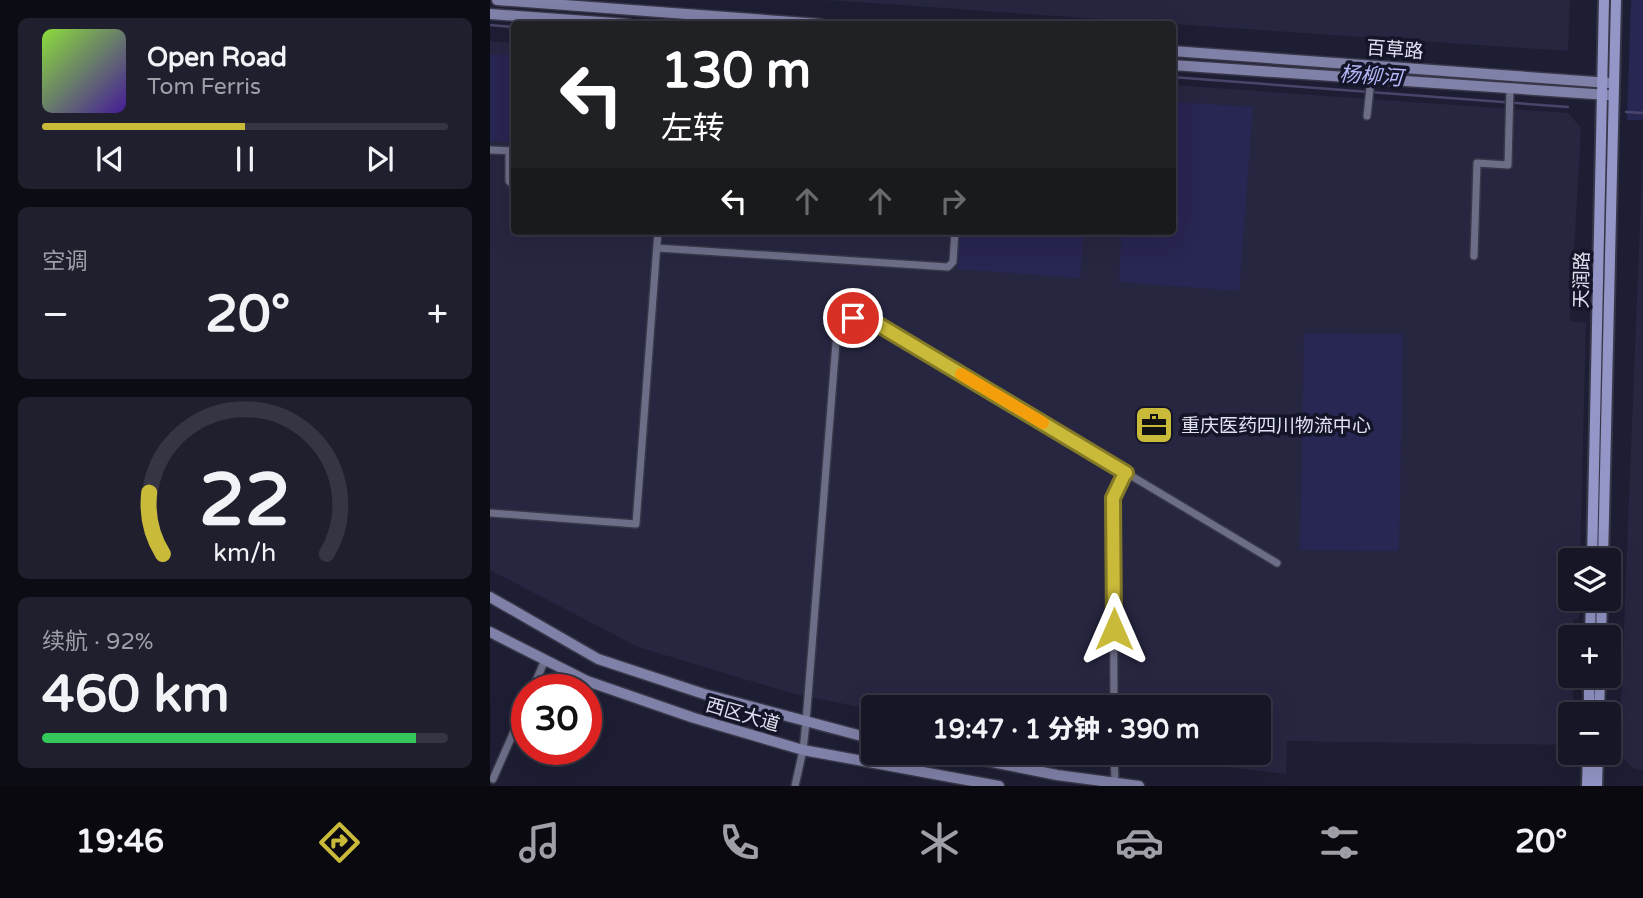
<!DOCTYPE html>
<html lang="zh">
<meta charset="utf-8">
<style>
body{margin:0;font-family:"Varela Round","Noto Sans SC",sans-serif;background:#1f1f2e;color:#f1f3f6;height:100vh;display:flex;flex-direction:column;font-size:26px;white-space:nowrap}
*{box-sizing:border-box;margin:0}
p{font-size:23px;color:#9e9fa7}
.icon{flex:none;width:38px;height:38px;fill:none;stroke:currentColor;stroke-width:2;stroke-linecap:round;stroke-linejoin:round}
.map{position:relative;flex:1;overflow:hidden}
.details{display:flex;flex-direction:column;gap:18px;padding:18px;background:#0c0c15;width:490px}
.details>*{flex:none}
.hud{position:absolute;left:21px;top:21px;width:665px;height:214px;border-radius:7px;box-shadow:0 7px 28px #0002,0 0 0 2px #353543;background:#202124;color:#fff;overflow:hidden}
.controls{position:absolute;left:1068px;top:548px;display:grid;gap:14px}
.controls a{display:grid;place-items:center;width:63px;height:63px;border-radius:7px;background:#161626;box-shadow:0 7px 28px #0002,0 0 0 2px #353543;font-size:35px}
.speed{position:absolute;left:21px;top:674px;display:flex;gap:14px;font-size:35px;font-weight:700;text-align:center}
.speed>*{display:grid;place-content:center;width:91px;height:91px;border-radius:50%;background:#161626;box-shadow:0 7px 28px #0002,0 0 0 2px #353543;line-height:1}
.speed .limit{border:10px solid #d22;background:#fff;color:#111}
.pin{position:absolute;display:grid;place-items:center;width:60px;height:60px;color:#fff;margin:-30px;border:4px solid #fff;border-radius:50%;box-shadow:0 2px 7px #0007}
.me{position:absolute;width:77px;margin:-38px;rotate:0deg;stroke-linejoin:round;filter:drop-shadow(0 0 5px #0008)}
.turn{display:flex;align-items:center;gap:24px;height:147px;padding:0 35px;font-size:32px}
.turn .icon{width:91px;height:91px;stroke-width:2.5}
.turn b{display:block;font-size:49px;line-height:60px}
.lanes{display:flex;align-items:center;height:66px;padding:0 35px;background:#0003;justify-content:center;gap:35px;direction:ltr}
.lanes .off{opacity:.35}
.big{font-size:52px;font-weight:800;line-height:1.1}
.details .tile{flex:1;display:flex;flex-direction:column;justify-content:center;gap:10px;min-width:0;padding:0 24px;border-radius:10px;background:#1f1f2e}
.details .dial{align-items:center;gap:0}
.dial svg{height:182px;overflow:visible;fill:none;stroke:#353543;stroke-width:7;stroke-linecap:round;text-anchor:middle}
.dial text{fill:#f1f3f6;stroke:none}
.song{display:flex;align-items:center;gap:21px}
.cover{width:84px;height:84px;border-radius:10px;background:linear-gradient(135deg,hsl(90 70% 55%),hsl(260 70% 35%))}
.played{height:7px;border-radius:4px;background:linear-gradient(90deg,#caba3a 50%,#353543 50%)}
.keys{display:flex;justify-content:space-around;direction:ltr}
.heat{display:flex;justify-content:space-between;align-items:center;font-size:38px;direction:ltr}
.charge{height:10px;border-radius:5px;background:linear-gradient(90deg,#34c759 92%,#353543 0)}
.trip{position:absolute;left:371px;top:695px;width:410px;height:70px;border-radius:7px;background:#161626;box-shadow:0 7px 28px #0002,0 0 0 2px #353543;font-weight:800;line-height:70px;text-align:center}
.tabs{display:flex;height:112px;justify-content:space-around;align-items:center;background:#09090f;color:#9e9fa7}
.tabs .icon{width:49px;height:49px}
.tabs .selected{color:#caba3a}
.tabs b{font-size:32px;color:#f1f3f6}
main{display:flex;flex:1;min-height:0}
.map>svg:first-child{display:block}
</style>
<main>
<section class="details">
<div class="tile">
<div class="song"><i class="cover"></i><div><b>Open Road</b><p>Tom Ferris</p></div></div>
<div class="played"></div>
<div class="keys"><svg class="icon" aria-label="previous" viewBox="0 0 24 24"><path d="M18 5L8 12l10 7zM5 5v14"/></svg><svg class="icon" aria-label="pause" viewBox="0 0 24 24"><path d="M8 5v14M16 5v14"/></svg><svg class="icon" aria-label="next" viewBox="0 0 24 24"><path d="M6 5l10 7-10 7zM19 5v14"/></svg></div>
</div>
<div class="tile"><p>空调</p>
<div class="heat"><a>−</a><b class="big">20°</b><a>+</a></div>
</div>
<div class="tile dial"><svg viewBox="0 0 100 80">
<path d="M14 69A42 42 0 1 1 86 69"/>
<path d="M14 69A42 42 0 0 1 8 42" stroke="#caba3a"/>
<text x="50" y="56" font-size="32" font-weight="700">22</text>
<text x="50" y="72" font-size="11">km/h</text>
</svg></div>
<div class="tile"><p>续航 · 92%</p><b class="big">460 km</b><div class="charge"></div></div>
</section>
<div class="map">
<svg width="1153" height="786" viewBox="0 0 1153 786">
<rect width="100%" height="100%" fill="#1d1e33"/>
<!-- built -->
<path fill="#262641" d="M337,0h743l-2,51 -411,-28z
M0,41l24,2v188h658l1,-146 395,28 13,15 -11,193 16,2 -6,237h-10v38l9,1v20l-5,1v17h-4v39h3v38h-3v31l-283,-4 -1,33 -165,-19 -17,-2 154,-1v-45h-385v3l-82,-17 -153,-46 -148,-77z
M1153,146v624l-9,-1 -15,-15z"/>
<!-- green -->
<path fill="#282652" d="M1141,0h12v120h-16z
M0,54l24,1v87l-24,-1z
M683,102l80,5 -14,184 -120,-9 3,-51h50z
M470,231h124l-4,47 -123,-9z
M814,333l99,1 -4,217 -99,-1z"/>
<g fill="none" stroke-linecap="round" stroke-linejoin="round">
<!-- stream -->
<path stroke="#4a446a" stroke-width="2.5" d="M0,25l24,2
M682,77l396,30
M1136,112l17,1"/>
<defs>
<path id="street" d="M877,116l4,-37
M0,150l24,1
M19,151v30l5,5
M167,248l291,19 5,-5 2,-31
M984,256l3,-93 31,2 2,-77
M0,513l146,11 22,-293
M42,690l13,-30
M624,707l-1,-209 10,-23 3,-2
M624,752l1,31 2,2
M3,779l34,-77
M305,786l8,-36 3,-28 31,-392 16,-12 11,-2 413,247"/>
<path id="secondary" d="M7,0l323,24
M0,14l138,10
M682,51l438,32
M682,65l436,30
M0,597l108,62 106,35 169,45
M0,632l97,49 107,37 109,32 196,36
M451,752l116,23 82,11"/>
<path id="primary" d="M1102,560l12,-560
M1113,560l13,-560
M1100,637l1,-39
M1111,637l1,-39
M1099,714v-38
M1109,714l1,-38
M1097,786l1,-34
M1107,786l1,-34"/>
</defs>
<!-- street casing -->
<use href="#street" stroke="#383749" stroke-width="10"/>
<!-- secondary casing -->
<use href="#secondary" stroke="#383749" stroke-width="13"/>
<!-- primary casing -->
<use href="#primary" stroke="#383749" stroke-width="14"/>
<!-- street -->
<use href="#street" stroke="#6c6d87" stroke-width="7"/>
<!-- secondary -->
<use href="#secondary" stroke="#8081a8" stroke-width="10"/>
<!-- primary -->
<use href="#primary" stroke="#9496c8" stroke-width="10"/>
</g>
<g fill="none" stroke-linecap="round" stroke-linejoin="round">
<defs>
<path id="route" d="M363,318l11,-2 262,157 -2,2 -11,23 1,131"/>
</defs>
<!-- route casing -->
<use href="#route" stroke="#837926" stroke-width="18"/>
<!-- route -->
<use href="#route" stroke="#caba3a" stroke-width="12"/>
<!-- slow -->
<path stroke="#f59e0b" stroke-width="12" d="M471,374l82,49"/>
</g>
<!-- icons -->
<defs>
<symbol id="office-square" viewBox="-11 -11 22 22"><rect x="-9" y="-9" width="18" height="18" rx="4" fill="#caba3a" stroke="#141529"/><path d="M-6-3h4V-5.5h4V-3h4V5H-6ZM-1-4.5V-3h2v-1.5ZM-6 0V1H6V0Z" fill="#111"/></symbol>
</defs>
<g fill-rule="evenodd">
<use href="#office-square" x="642" y="403" width="44" height="44"/>
</g>
<g text-anchor="middle" stroke-width="7" stroke-linejoin="round" paint-order="stroke">
<!-- street labels -->
<g font-size="19" fill="#e0e1f0" stroke="#141529">
<text transform="translate(905 49) rotate(4)" y="7">百草路</text>
<text transform="translate(1091 280) rotate(-89)" y="7">天润路</text>
<text transform="translate(253 714) rotate(16)" y="7">西区大道</text>
</g>
<!-- poi labels -->
<g font-size="19" fill="#e0e1f0" stroke="#141529" text-anchor="start">
<text x="691" y="432">重庆医药四川物流中心</text>
</g>
<!-- water labels -->
<g font-size="21" font-style="italic" fill="#b5b8f8" stroke="#141529">
<text transform="translate(881 76) rotate(4)" y="7">杨柳河</text>
</g>
</g>
</svg>
<div class="controls">
<a><svg class="icon" aria-label="layers" viewBox="0 0 24 24"><path d="M12 4l9 5-9 5-9-5zM3 14l9 5 9-5"/></svg></a>
<a>+</a>
<a>−</a>
</div>
<div class="speed"><div class="limit">30</div></div>
<div class="pin" style="left:363px;top:318px;background:#d93025"><svg class="icon" aria-label="arrive" viewBox="0 0 24 24"><path d="M6 21V4h12l-3 4 3 4H6"/></svg></div>
<svg class="me" style="left:624px;top:629px" viewBox="-20 -20 40 40"><path d="M0-17L14 15 0 8-14 15z" fill="#caba3a" stroke="#fff" stroke-width="4"/></svg>
<div class="trip">19:47 · 1 分钟 · 390 m</div>
<div class="hud">
<div class="turn"><svg class="icon" aria-label="left" viewBox="0 0 24 24"><path d="M17 20v-9H6M10 6l-5 5 5 5"/></svg><div><b>130 m</b>左转</div></div>
<div class="lanes"><svg class="icon" aria-label="left" viewBox="0 0 24 24"><path d="M17 20v-9H6M10 6l-5 5 5 5"/></svg><svg class="icon off" aria-label="ahead" viewBox="0 0 24 24"><path d="M12 20V5M6 11l6-6 6 6"/></svg><svg class="icon off" aria-label="ahead" viewBox="0 0 24 24"><path d="M12 20V5M6 11l6-6 6 6"/></svg><svg class="icon off" aria-label="right" viewBox="0 0 24 24"><path d="M7 20v-9h11M14 6l5 5-5 5"/></svg></div>
</div>
</div>
</main>
<nav class="tabs">
<b>19:46</b>
<svg class="icon selected" aria-label="directions" viewBox="0 0 24 24"><path d="M12 3l9 9-9 9-9-9zM9 14v-3h6M13 9l2 2-2 2"/></svg>
<svg class="icon" aria-label="music" viewBox="0 0 24 24"><path d="M9 18V5l10-2v13"/><circle cx="6" cy="18" r="3"/><circle cx="16" cy="16" r="3"/></svg>
<svg class="icon" aria-label="phone" viewBox="0 0 24 24"><path d="M5 4h4l2 5-3 2q2 4 5 5l2-3 5 2v4C11 20 4 13 5 4z"/></svg>
<svg class="icon" aria-label="climate" viewBox="0 0 24 24"><path d="M12 3v18M4 7l16 10M4 17L20 7"/></svg>
<svg class="icon" aria-label="car" viewBox="0 0 24 24"><path d="M5 17H2v-5l4-1 3-4h7l3 4 3 1v5h-3M9 17h6M6 11h13"/><circle cx="7" cy="17" r="2"/><circle cx="17" cy="17" r="2"/></svg>
<svg class="icon" aria-label="filters" viewBox="0 0 24 24"><path d="M4 7h16M4 17h16"/><circle cx="9" cy="7" r="2"/><circle cx="15" cy="17" r="2"/></svg>
<b>20°</b>
</nav>
